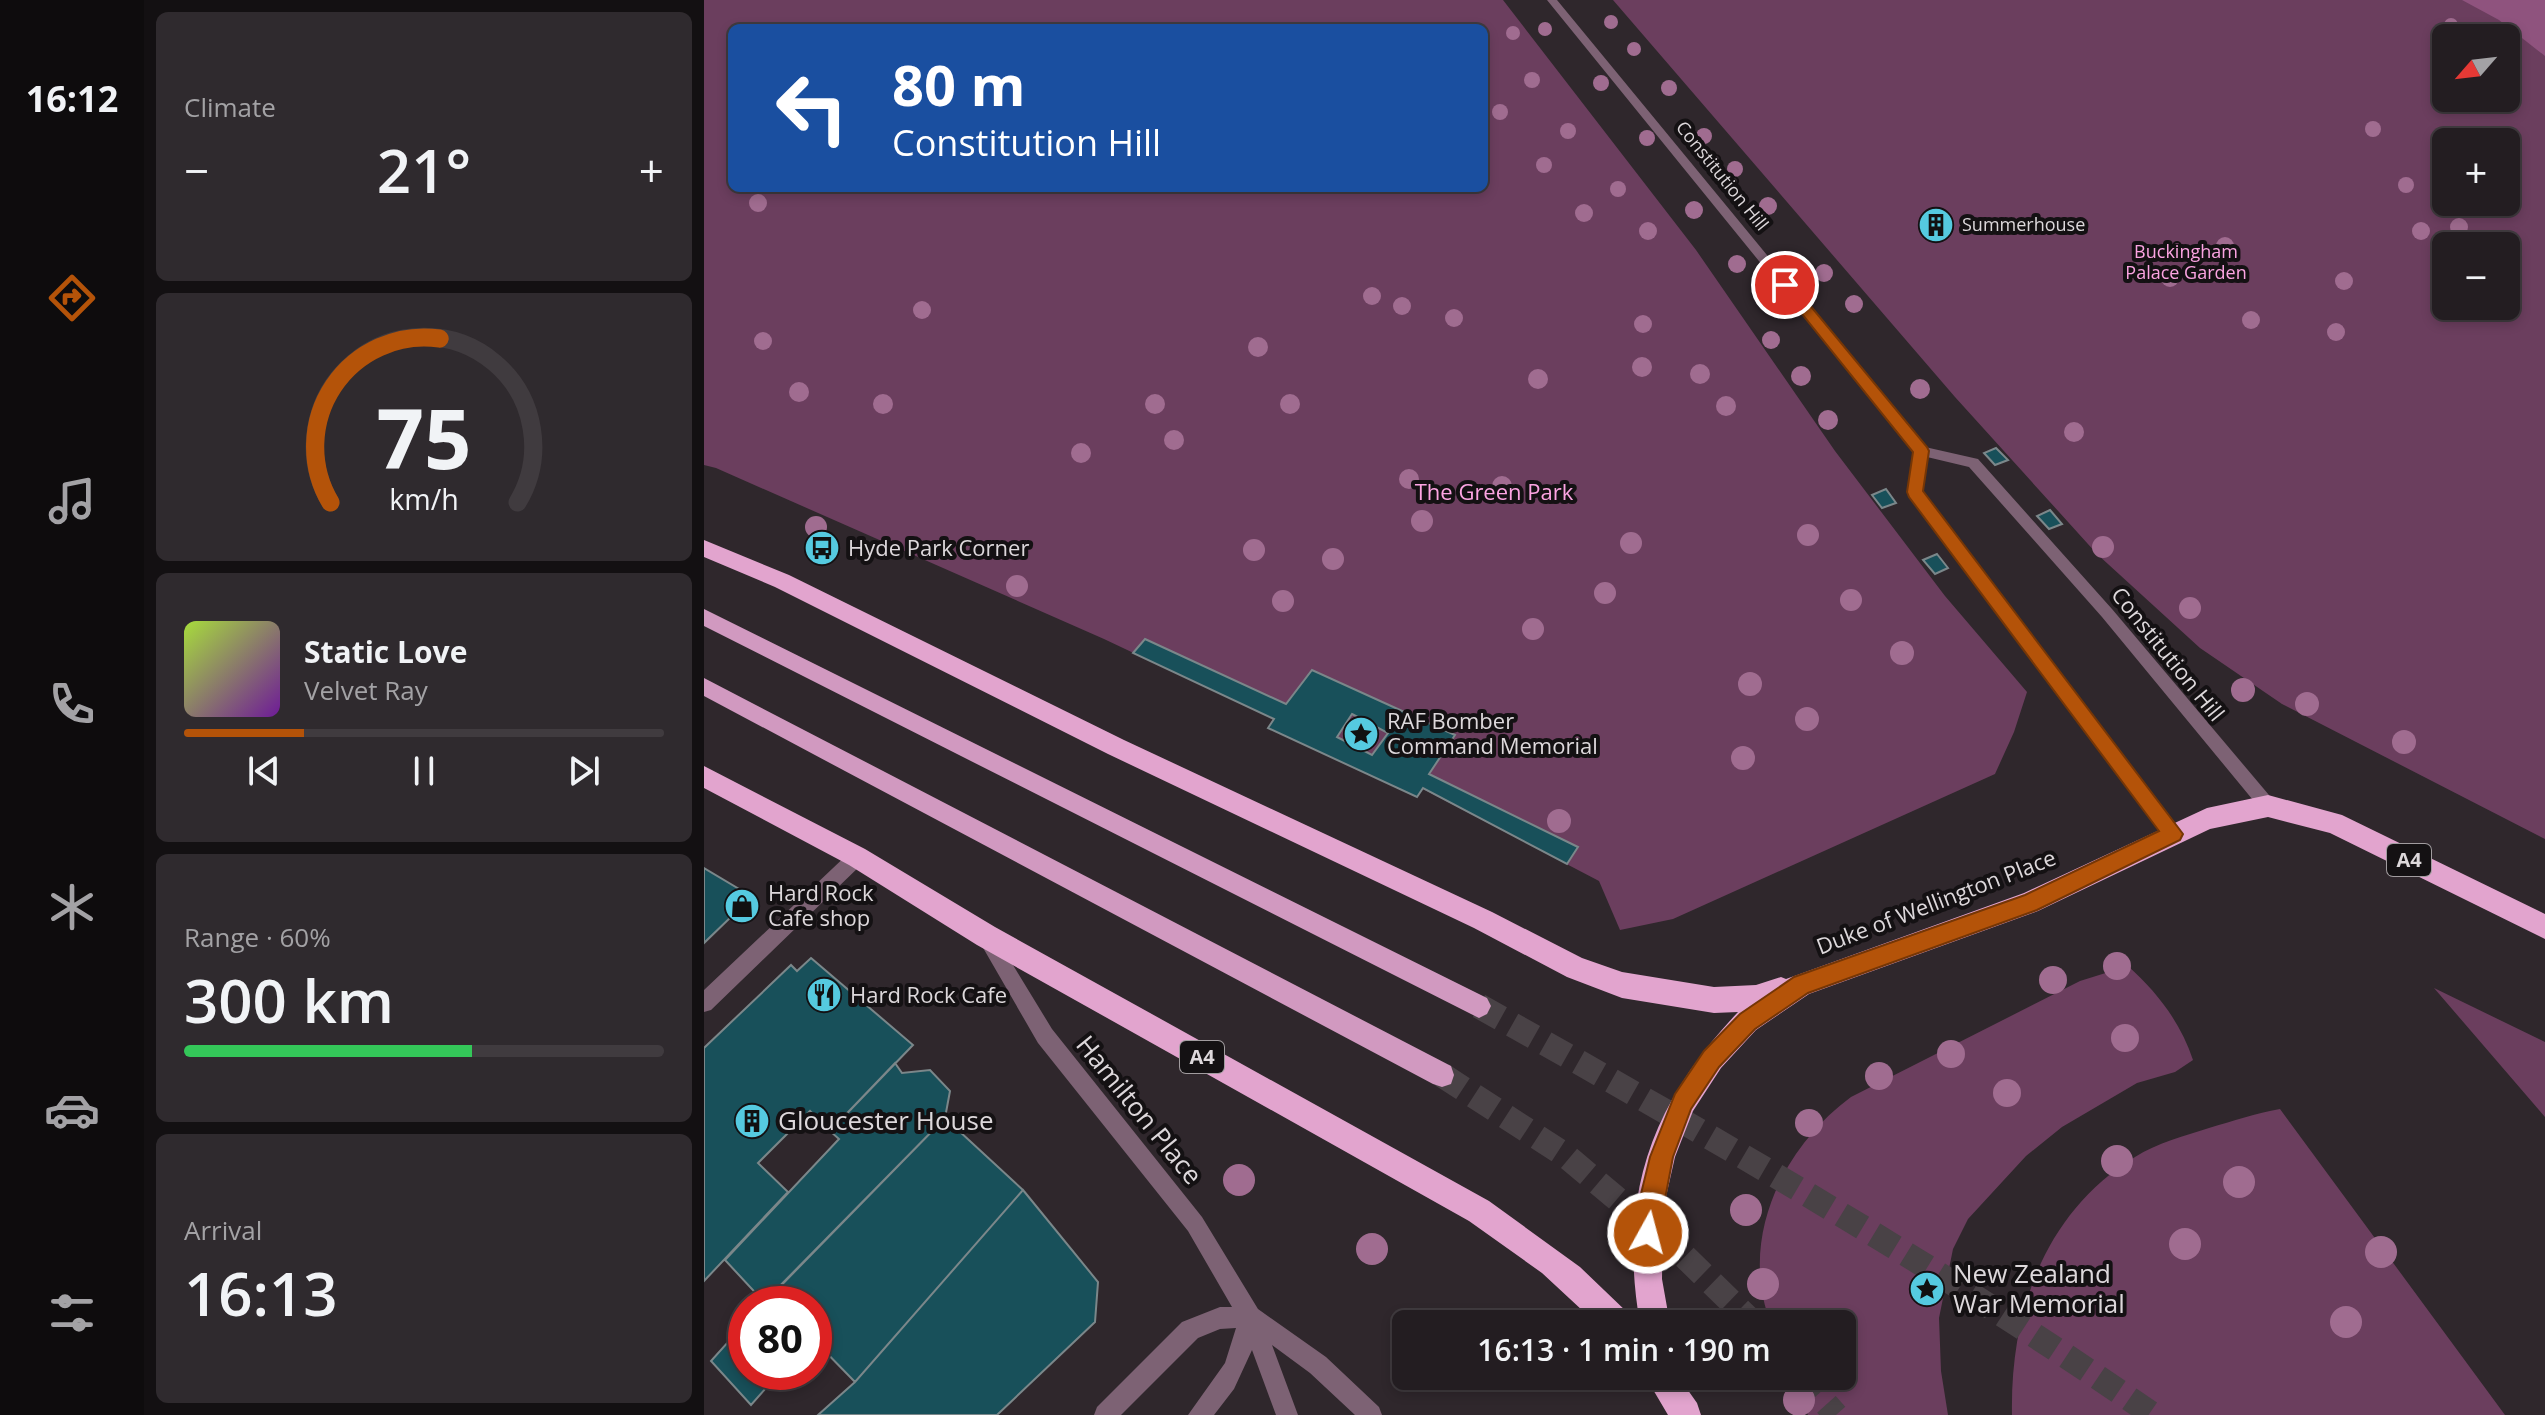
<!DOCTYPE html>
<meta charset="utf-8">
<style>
body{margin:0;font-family:"Open Sans",sans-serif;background:#2f2a2e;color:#f1f3f6;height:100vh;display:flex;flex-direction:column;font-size:30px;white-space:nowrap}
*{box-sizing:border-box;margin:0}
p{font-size:26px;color:#a3a2a5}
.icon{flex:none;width:44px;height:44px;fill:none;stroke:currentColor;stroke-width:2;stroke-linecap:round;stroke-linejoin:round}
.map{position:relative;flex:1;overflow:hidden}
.sheet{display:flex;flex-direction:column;gap:12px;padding:12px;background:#131012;width:560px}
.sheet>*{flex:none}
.hud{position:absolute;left:24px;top:24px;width:760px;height:168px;border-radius:12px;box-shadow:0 4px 12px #0003,0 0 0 2px #403b3f;background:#1a4fa0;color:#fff;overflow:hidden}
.needle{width:52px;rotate:242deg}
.buttons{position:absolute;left:1728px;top:24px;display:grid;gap:16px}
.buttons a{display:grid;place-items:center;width:88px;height:88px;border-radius:12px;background:#231d21;box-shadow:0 4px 12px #0003,0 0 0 2px #403b3f;font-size:40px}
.speed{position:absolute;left:24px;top:1286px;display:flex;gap:16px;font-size:40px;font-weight:700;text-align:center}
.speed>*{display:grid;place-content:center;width:104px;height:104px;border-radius:50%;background:#231d21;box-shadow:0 4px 12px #0003,0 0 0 2px #403b3f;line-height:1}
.speed .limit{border:12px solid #d22;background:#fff;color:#111}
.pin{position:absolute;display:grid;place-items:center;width:68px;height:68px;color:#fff;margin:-34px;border:4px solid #fff;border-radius:50%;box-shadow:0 2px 8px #0007}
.me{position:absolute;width:88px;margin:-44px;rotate:7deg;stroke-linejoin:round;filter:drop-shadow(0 0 6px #0008)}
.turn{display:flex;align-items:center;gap:28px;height:168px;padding:0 32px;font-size:36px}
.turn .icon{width:104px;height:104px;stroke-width:2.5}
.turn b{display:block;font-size:56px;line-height:68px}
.big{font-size:60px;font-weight:600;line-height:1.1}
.sheet .widget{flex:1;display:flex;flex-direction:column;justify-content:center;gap:12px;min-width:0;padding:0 28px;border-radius:12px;background:#2f2a2e}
.sheet .dial{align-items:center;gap:0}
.dial svg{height:208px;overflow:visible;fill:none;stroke:#403b3f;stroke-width:7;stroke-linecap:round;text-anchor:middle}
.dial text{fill:#f1f3f6;stroke:none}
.song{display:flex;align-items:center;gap:24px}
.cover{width:96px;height:96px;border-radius:12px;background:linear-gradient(135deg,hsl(80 70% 55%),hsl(280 70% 35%))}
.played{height:8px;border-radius:4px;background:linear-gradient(90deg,#b45309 25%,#403b3f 25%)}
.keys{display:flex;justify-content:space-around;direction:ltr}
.heat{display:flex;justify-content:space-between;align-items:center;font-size:44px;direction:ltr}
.charge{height:12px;border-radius:6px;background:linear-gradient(90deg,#34c759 60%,#403b3f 0)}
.trip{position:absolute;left:688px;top:1310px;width:464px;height:80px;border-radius:12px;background:#231d21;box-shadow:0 4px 12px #0003,0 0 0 2px #403b3f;font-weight:600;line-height:80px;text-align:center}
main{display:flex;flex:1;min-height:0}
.tabs{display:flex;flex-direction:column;width:144px;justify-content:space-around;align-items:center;background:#0e0c0d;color:#a3a2a5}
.tabs .icon{width:56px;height:56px}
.tabs .on{color:#b45309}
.tabs b{font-size:36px;color:#f1f3f6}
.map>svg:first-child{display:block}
</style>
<main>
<nav class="tabs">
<b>16:12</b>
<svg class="icon on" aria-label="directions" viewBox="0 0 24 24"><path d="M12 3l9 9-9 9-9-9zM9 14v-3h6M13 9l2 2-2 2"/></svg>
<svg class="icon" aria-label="music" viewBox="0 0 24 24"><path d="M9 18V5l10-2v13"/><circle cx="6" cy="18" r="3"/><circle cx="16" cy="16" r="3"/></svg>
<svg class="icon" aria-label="phone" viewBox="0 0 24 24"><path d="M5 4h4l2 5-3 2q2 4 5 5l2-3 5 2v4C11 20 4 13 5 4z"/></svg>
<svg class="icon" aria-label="climate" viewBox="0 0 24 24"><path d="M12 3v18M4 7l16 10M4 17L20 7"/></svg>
<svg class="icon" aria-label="car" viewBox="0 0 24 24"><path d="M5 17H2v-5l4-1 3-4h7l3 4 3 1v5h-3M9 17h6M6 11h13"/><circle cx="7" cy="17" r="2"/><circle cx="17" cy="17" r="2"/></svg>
<svg class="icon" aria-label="filters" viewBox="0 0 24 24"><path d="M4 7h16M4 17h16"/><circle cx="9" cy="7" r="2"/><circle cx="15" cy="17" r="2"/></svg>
</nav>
<section class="sheet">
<div class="widget"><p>Climate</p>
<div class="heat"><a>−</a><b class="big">21°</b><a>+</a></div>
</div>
<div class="widget dial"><svg viewBox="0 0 100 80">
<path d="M14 69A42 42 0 1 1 86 69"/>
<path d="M14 69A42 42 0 0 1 56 6" stroke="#b45309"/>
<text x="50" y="56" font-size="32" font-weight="700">75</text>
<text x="50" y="72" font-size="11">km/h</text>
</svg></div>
<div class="widget">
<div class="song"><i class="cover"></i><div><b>Static Love</b><p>Velvet Ray</p></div></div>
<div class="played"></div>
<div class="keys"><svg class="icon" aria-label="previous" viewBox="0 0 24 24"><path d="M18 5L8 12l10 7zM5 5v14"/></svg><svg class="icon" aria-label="pause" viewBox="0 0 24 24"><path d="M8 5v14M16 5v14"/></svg><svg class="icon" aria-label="next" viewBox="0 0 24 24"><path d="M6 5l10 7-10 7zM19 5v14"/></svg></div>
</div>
<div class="widget"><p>Range · 60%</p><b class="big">300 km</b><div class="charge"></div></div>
<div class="widget"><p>Arrival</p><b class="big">16:13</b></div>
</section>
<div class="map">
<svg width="1841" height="1415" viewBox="0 0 1841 1415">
<rect width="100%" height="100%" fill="#2f272c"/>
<!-- green -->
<path fill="#6b3e5e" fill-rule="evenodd" d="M0,0h799l193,250 139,201 110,145 82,96 -13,40 -19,42 -322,145 -53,11 -21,-49 -176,-92 -6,8 -149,-69 5,-9 -169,-80 -388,-171 -12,-3zM28,28h752v160h-752z
M909,0h932v839l-263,-135 -82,-56 -103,-94 -142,-157zM1742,38h60v60h-60zM1742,142h60v60h-60zM1742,246h60v60h-60z
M1424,966c29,26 53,57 65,94l-18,12 -38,11 -75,44 -36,29 -58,63 -15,30 -14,69 2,53 7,44h-140l-16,-39h50v-52h-71c-33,-84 11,-176 80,-227l229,-116z
M1730,988l111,54v75z
M1576,1109l225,306h-493c-2,-103 32,-202 123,-258 22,-14 49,-21 74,-29 24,-7 47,-15 71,-19z"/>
<!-- water -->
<path fill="#8f537e" d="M1758,0h83v56l-46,-36z"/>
<!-- building -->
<path fill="#18505a" stroke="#7b878a" stroke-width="2" fill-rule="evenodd" d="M1231,217l10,14 -9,2 -10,-14z
M1292,448l12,12 -13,5 -11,-12z
M1182,489l10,14 -14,5 -10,-13z
M1346,510l12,14 -13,5 -12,-13z
M1233,554l11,14 -13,6 -12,-14z
M441,639l141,65 26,-34 143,65 -26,39 149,73 -11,17 -144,-76 -6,9 -149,-69 6,-9 -141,-66zM648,714l36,19 -16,22 -35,-18z
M0,868l35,21 -6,26 -29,28z
M107,958l102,87 -83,86 -20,-20 -52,52 30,29 -84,89v-233l87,-83 6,6z
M191,1063l7,10 28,-3 20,21 -5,27 -181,184 -39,-42 114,-121 -9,-8z
M241,1118l78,72 -168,192 -41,-42v-36h-51z
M319,1190l75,92 -3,40 -98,93h-179l37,-33z
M42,1322v50h34l-29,33 -40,-44z"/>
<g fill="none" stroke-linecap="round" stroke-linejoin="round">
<!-- primary-tunnel -->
<path stroke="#494246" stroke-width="25" stroke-dasharray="25 13" stroke-linecap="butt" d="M775,1006c230,129 458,259 674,409
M738,1075l123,80 116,98 73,71
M1097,1376l35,39"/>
<!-- minor -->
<path fill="#7d6274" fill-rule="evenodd" d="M843,0h10l368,447 53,12 134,150 162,192 2,5 -2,5 -6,3 -6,-3 -160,-194 -133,-150 -42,-10 -5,34 257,337 3,6 -3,6 -6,2 -6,-2 -257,-344 -2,-4 6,-40z
M153,849l6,2 3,6 -3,6 -152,147 -7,2v-22l147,-139z
M284,931l6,3 58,95 150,188 56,92 68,48 53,50 3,8h-27l-45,-42 -38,-28 26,70h-22l-24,-65 -18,39 -20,26h-26l37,-52 11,-35 -16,1 -22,9 -77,77h-27l3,-8 85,-85 38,-15h12l-44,-76 -150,-188 -56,-97 -3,-6 3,-6z"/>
<!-- primary -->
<path fill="#d199c0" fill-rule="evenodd" d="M0,609l783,389 4,8 -4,8 -8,4 -8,-4 -767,-388z
M0,678l747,388 3,9 -3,9 -9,3 -9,-3 -729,-388z"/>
<!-- trunk -->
<path fill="#e2a4ce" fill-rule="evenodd" d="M0,540l85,35 335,165 368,172 90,46 40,14 92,15 42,-2 25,-8 5,2 238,-86 183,-85 61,-13 74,20 203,99v25l-215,-106 -62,-16 -58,12 -172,82 -229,83 -53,36 -35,38 -28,43 -18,46 -12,53 -1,69 8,45h-30c-22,-127 10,-219 98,-312l-24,1 -92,-15 -55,-21 -93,-49 -366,-174 -333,-167 -71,-30z
M0,766l161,83 130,78 494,274 91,66 48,46 4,11h-35l-55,-51 -73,-52 -492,-276 -128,-80 -145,-77z
M941,1376h33l19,27 4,12h-33z"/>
</g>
<!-- trees -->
<g fill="#a06c90">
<circle cx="907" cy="22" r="7"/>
<circle cx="1747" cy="25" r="7"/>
<circle cx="841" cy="29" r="7"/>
<circle cx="809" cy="33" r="7"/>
<circle cx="930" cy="49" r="7"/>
<circle cx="828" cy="80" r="8"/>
<circle cx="897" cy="83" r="8"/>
<circle cx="965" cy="88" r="8"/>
<circle cx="796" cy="112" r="8"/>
<circle cx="1669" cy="129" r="8"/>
<circle cx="864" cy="131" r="8"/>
<circle cx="1000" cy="136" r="8"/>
<circle cx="943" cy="138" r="8"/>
<circle cx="840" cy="165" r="8"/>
<circle cx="1031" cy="169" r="8"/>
<circle cx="1702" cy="185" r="8"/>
<circle cx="914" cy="189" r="8"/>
<circle cx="54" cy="203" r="9"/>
<circle cx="1064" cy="206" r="9"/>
<circle cx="990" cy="210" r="9"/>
<circle cx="880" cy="213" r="9"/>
<circle cx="1755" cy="227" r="9"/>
<circle cx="944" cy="231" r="9"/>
<circle cx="1717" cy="231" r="9"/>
<circle cx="1521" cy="246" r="9"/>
<circle cx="1033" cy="264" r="9"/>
<circle cx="1120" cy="273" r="9"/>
<circle cx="1466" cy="278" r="9"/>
<circle cx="1640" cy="281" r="9"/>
<circle cx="668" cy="296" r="9"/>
<circle cx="1150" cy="304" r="9"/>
<circle cx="698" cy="306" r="9"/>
<circle cx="218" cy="310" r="9"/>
<circle cx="750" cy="318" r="9"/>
<circle cx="1547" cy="320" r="9"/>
<circle cx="939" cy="324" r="9"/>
<circle cx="1632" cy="332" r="9"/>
<circle cx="1067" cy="340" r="9"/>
<circle cx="59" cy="341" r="9"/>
<circle cx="554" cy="347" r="10"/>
<circle cx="938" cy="367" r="10"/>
<circle cx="996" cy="374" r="10"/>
<circle cx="1097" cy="376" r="10"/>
<circle cx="834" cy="379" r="10"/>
<circle cx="1216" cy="389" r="10"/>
<circle cx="95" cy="392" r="10"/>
<circle cx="179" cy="404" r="10"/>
<circle cx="451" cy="404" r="10"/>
<circle cx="586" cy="404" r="10"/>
<circle cx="1022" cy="406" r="10"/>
<circle cx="1124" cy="420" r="10"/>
<circle cx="1370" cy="432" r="10"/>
<circle cx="470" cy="440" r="10"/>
<circle cx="377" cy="453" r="10"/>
<circle cx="705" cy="479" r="10"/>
<circle cx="798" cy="486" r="10"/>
<circle cx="718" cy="521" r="11"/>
<circle cx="112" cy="527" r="11"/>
<circle cx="1104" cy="535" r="11"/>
<circle cx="927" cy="543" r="11"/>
<circle cx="1399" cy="547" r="11"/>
<circle cx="550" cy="550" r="11"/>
<circle cx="629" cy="559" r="11"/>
<circle cx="313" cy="586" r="11"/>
<circle cx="901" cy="593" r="11"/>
<circle cx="1147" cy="600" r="11"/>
<circle cx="579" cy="601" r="11"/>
<circle cx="1486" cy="608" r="11"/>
<circle cx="829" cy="629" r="11"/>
<circle cx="1198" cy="653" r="12"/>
<circle cx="1046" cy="684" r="12"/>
<circle cx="1539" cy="690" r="12"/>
<circle cx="1603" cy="704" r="12"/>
<circle cx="1103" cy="719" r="12"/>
<circle cx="1700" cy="742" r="12"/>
<circle cx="1039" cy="758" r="12"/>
<circle cx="855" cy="821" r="12"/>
<circle cx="1413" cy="966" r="14"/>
<circle cx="1349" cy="980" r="14"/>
<circle cx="1421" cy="1038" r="14"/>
<circle cx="1247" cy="1054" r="14"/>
<circle cx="1175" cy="1076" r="14"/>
<circle cx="1303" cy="1093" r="14"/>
<circle cx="1105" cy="1123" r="14"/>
<circle cx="1413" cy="1161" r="16"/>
<circle cx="535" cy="1180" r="16"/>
<circle cx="1535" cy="1182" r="16"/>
<circle cx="1042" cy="1210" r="16"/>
<circle cx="1481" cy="1244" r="16"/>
<circle cx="668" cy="1249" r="16"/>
<circle cx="1677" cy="1252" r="16"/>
<circle cx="1059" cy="1284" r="16"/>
<circle cx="1642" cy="1322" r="16"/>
<circle cx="1095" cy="1400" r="16"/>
</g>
<!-- route -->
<path fill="#b45309" stroke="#753606" stroke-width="2" d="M1081,280l5,1 137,166 2,4 -6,40 260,343 -3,6 -143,70 -229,83 -53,36 -36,38 -28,42 -18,48 -16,84 -9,4 -8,-4 -3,-8v-23l13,-53 25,-63 29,-43 36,-37 54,-37 231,-82 134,-64 -250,-334 -2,-5 6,-40 -132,-164v-7z"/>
<!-- icons -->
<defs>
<symbol id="building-disc" viewBox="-11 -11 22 22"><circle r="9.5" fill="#55cae0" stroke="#141113"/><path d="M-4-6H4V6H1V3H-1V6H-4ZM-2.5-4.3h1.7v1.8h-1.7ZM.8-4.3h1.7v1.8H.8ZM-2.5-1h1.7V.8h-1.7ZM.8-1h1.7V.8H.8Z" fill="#111"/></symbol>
<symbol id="bus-disc" viewBox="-11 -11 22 22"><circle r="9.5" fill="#55cae0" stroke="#141113"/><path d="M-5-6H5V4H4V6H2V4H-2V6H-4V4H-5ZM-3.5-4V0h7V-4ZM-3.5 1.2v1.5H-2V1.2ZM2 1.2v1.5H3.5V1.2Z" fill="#111"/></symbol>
<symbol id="sight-disc" viewBox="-11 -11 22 22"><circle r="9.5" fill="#55cae0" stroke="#141113"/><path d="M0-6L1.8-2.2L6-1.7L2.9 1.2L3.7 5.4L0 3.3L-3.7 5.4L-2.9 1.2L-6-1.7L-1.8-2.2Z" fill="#111"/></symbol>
<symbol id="shop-disc" viewBox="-11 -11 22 22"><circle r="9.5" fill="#55cae0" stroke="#141113"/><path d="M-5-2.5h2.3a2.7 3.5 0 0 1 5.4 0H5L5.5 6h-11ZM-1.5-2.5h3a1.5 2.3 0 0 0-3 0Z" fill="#111"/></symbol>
<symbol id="restaurant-disc" viewBox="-11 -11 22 22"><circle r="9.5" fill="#55cae0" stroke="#141113"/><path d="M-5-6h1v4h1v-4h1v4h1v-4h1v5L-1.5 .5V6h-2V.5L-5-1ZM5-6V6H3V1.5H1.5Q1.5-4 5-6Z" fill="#111"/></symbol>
</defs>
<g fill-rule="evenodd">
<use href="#building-disc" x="1212" y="205" width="40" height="40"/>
<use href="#bus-disc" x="98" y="528" width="40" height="40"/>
<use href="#sight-disc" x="637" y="714" width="40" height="40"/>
<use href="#shop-disc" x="18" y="886" width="40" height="40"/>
<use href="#restaurant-disc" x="100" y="975" width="40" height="40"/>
<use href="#building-disc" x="28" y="1101" width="40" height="40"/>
<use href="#sight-disc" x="1203" y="1269" width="40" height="40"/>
</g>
<g text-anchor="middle" stroke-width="8" stroke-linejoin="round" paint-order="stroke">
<!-- far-street labels -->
<g font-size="18" fill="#ddd8db" stroke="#141113">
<text transform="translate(1018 176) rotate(51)" y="6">Constitution Hill</text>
</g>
<!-- far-poi labels -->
<g font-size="18" fill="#ddd8db" stroke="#141113" text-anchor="start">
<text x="1258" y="231">Summerhouse</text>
</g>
<!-- far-park labels -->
<g font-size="18" fill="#fca4e2" stroke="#141113">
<text x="1482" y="258">Buckingham<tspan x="1482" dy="21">Palace Garden</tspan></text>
</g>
<!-- shield labels -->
<g fill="#141113" stroke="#a19c9f" stroke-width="2">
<rect x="1683" y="844" width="44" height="32" rx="6"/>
<rect x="476" y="1041" width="44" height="32" rx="6"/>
</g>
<g font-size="20" font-weight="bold" fill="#ddd8db">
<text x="1705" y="867">A4</text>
<text x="498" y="1064">A4</text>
</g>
<!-- park labels -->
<g font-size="22" fill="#fca4e2" stroke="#141113">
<text x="790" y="500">The Green Park</text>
</g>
<!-- poi labels -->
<g font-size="22" fill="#ddd8db" stroke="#141113" text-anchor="start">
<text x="144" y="556">Hyde Park Corner</text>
<text x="683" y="729">RAF Bomber<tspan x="683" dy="25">Command Memorial</tspan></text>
<text x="64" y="901">Hard Rock<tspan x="64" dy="25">Cafe shop</tspan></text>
<text x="146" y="1003">Hard Rock Cafe</text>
</g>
<!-- street labels -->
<g font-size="22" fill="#ddd8db" stroke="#141113">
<text transform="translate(1464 654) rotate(51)" y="8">Constitution Hill</text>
<text transform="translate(1232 902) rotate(-21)" y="8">Duke of Wellington Place</text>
</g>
<!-- near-street labels -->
<g font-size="26" fill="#ddd8db" stroke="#141113">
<text transform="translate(435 1110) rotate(51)" y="9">Hamilton Place</text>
</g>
<!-- near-poi labels -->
<g font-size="26" fill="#ddd8db" stroke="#141113" text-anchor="start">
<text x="74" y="1130">Gloucester House</text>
<text x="1249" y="1283">New Zealand<tspan x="1249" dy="30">War Memorial</tspan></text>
</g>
</g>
</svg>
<div class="buttons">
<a><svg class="needle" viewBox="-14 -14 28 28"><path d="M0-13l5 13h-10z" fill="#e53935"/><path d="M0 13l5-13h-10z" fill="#a3a2a5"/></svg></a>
<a>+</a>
<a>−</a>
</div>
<div class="speed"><div class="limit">80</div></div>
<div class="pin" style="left:1081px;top:285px;background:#d93025"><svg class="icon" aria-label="arrive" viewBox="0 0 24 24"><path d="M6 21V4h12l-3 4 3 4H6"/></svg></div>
<svg class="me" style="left:944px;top:1233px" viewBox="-20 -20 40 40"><circle r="17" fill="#b45309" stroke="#fff" stroke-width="3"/><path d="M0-11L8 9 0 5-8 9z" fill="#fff"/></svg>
<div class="trip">16:13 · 1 min · 190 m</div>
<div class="hud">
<div class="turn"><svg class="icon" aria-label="left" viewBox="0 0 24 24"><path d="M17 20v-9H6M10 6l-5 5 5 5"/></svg><div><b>80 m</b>Constitution Hill</div></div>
</div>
</div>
</main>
